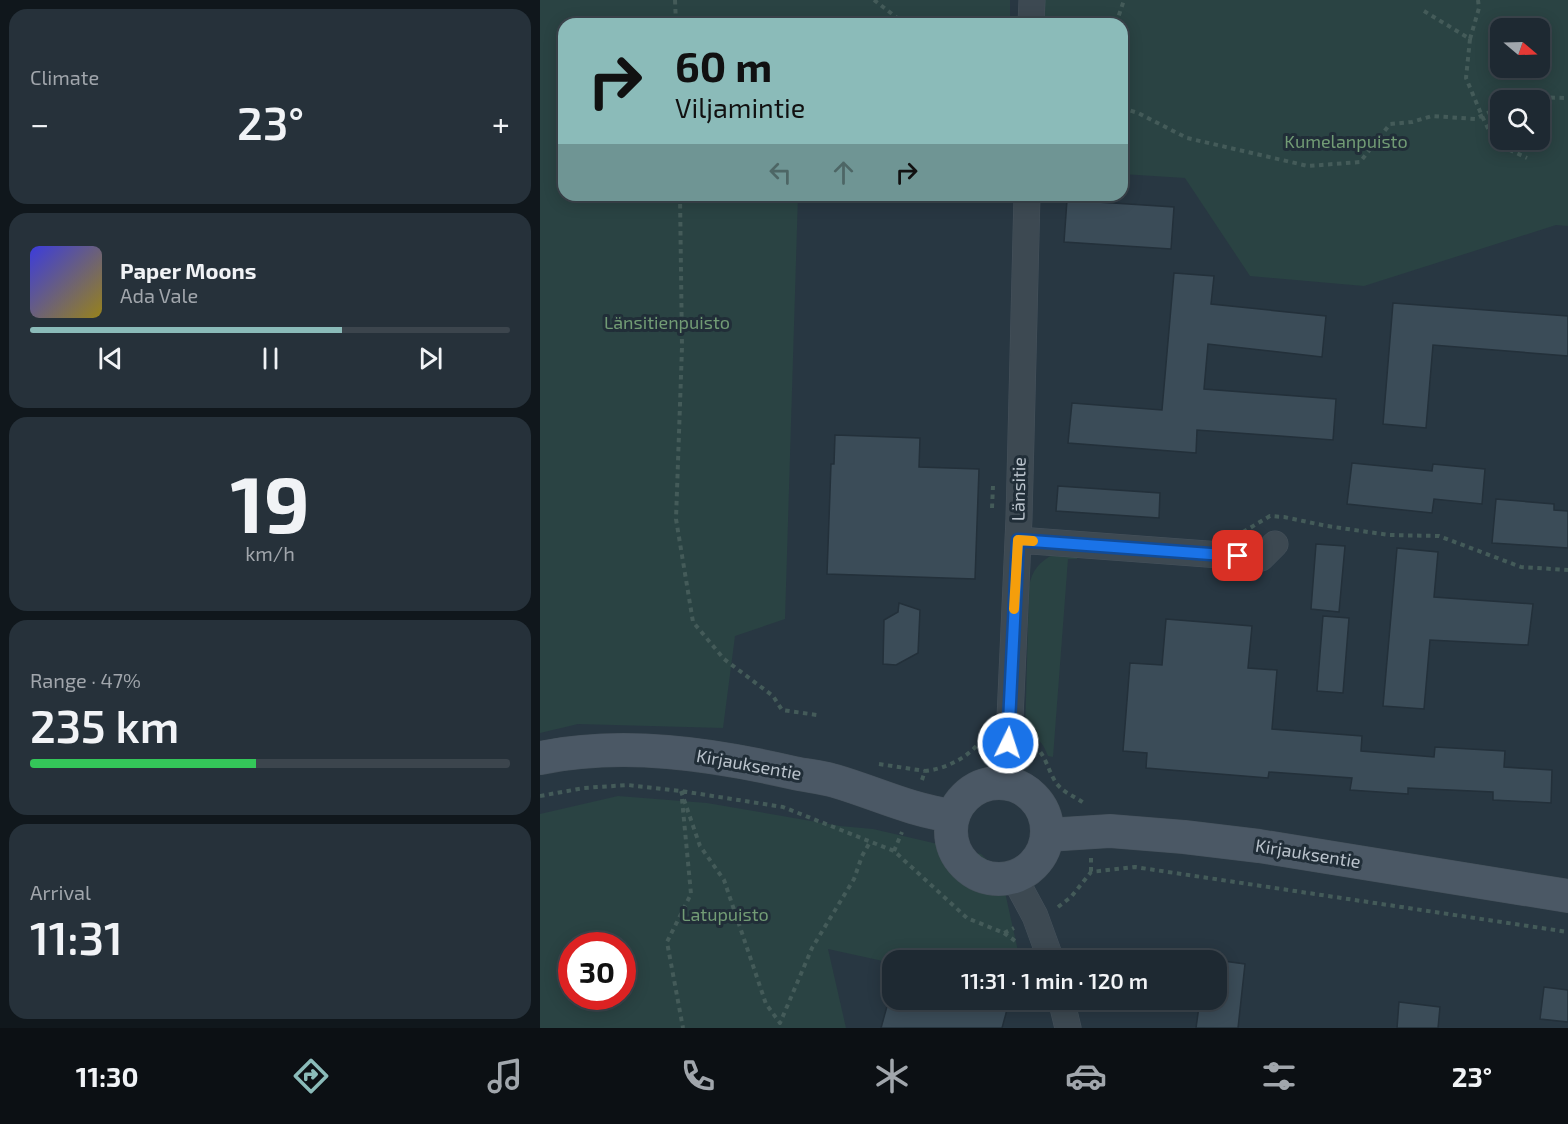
<!DOCTYPE html>
<meta charset="utf-8">
<style>
body{margin:0;font-family:"Exo 2",sans-serif;background:#26313a;color:#f1f3f6;height:100vh;display:flex;flex-direction:column;font-size:22px;white-space:nowrap}
*{box-sizing:border-box;margin:0}
p{font-size:20px;color:#a1a6ac}
.icon{flex:none;width:33px;height:33px;fill:none;stroke:currentColor;stroke-width:2;stroke-linecap:round;stroke-linejoin:round}
.map{position:relative;flex:1;overflow:hidden}
.panel{display:flex;flex-direction:column;gap:9px;padding:9px;background:#10171c;width:540px}
.panel>*{flex:none}
.hud{position:absolute;left:18px;top:18px;width:570px;height:183px;border-radius:18px;box-shadow:0 3px 15px #0003,0 0 0 2px #3c454d;background:#8bbbb9;color:#111;overflow:hidden}
.needle{width:39px;rotate:109deg}
.buttons{position:absolute;left:950px;top:18px;display:grid;gap:12px}
.buttons a{display:grid;place-items:center;width:60px;height:60px;border-radius:12px;background:#1e2932;box-shadow:0 3px 15px #0003,0 0 0 2px #3c454d;font-size:30px}
.speed{position:absolute;left:18px;top:932px;display:flex;gap:12px;font-size:30px;font-weight:700;text-align:center}
.speed>*{display:grid;place-content:center;width:78px;height:78px;border-radius:50%;background:#1e2932;box-shadow:0 3px 15px #0003,0 0 0 2px #3c454d;line-height:1}
.speed .limit{border:9px solid #d22;background:#fff;color:#111}
.pin{position:absolute;display:grid;place-items:center;width:51px;height:51px;color:#fff;margin:-26px;border-radius:12px;box-shadow:0 3px 9px #0006}
.me{position:absolute;width:66px;margin:-33px;rotate:4deg;stroke-linejoin:round;filter:drop-shadow(0 0 4px #0008)}
.turn{display:flex;align-items:center;gap:21px;height:126px;padding:0 18px;font-size:27px}
.turn .icon{width:78px;height:78px;stroke-width:2.5}
.turn b{display:block;font-size:42px;line-height:51px}
.lanes{display:flex;align-items:center;height:57px;padding:0 18px;background:#0003;justify-content:center;gap:30px;direction:ltr}
.lanes .off{opacity:.35}
.big{font-size:45px;font-weight:600;line-height:1.1}
.panel .card{flex:1;display:flex;flex-direction:column;justify-content:center;gap:9px;min-width:0;padding:0 21px;border-radius:18px;background:#26313a}
.panel .dial{align-items:center;gap:0}
.dial b{font-size:78px;line-height:1}
.song{display:flex;align-items:center;gap:18px}
.cover{width:72px;height:72px;border-radius:9px;background:linear-gradient(135deg,hsl(240 70% 55%),hsl(50 70% 35%))}
.played{height:6px;border-radius:3px;background:linear-gradient(90deg,#8bbbb9 65%,#3c454d 65%)}
.keys{display:flex;justify-content:space-around;direction:ltr}
.heat{display:flex;justify-content:space-between;align-items:center;font-size:33px;direction:ltr}
.charge{height:9px;border-radius:4px;background:linear-gradient(90deg,#34c759 47%,#3c454d 0)}
.trip{position:absolute;left:342px;top:950px;width:345px;height:60px;border-radius:18px;background:#1e2932;box-shadow:0 3px 15px #0003,0 0 0 2px #3c454d;font-weight:600;line-height:60px;text-align:center}
.dock{display:flex;height:96px;justify-content:space-around;align-items:center;background:#0c1014;color:#a1a6ac}
.dock .icon{width:42px;height:42px}
.dock .on{color:#8bbbb9}
.dock b{font-size:27px;color:#f1f3f6}
main{display:flex;flex:1;min-height:0}
.map>svg:first-child{display:block}
</style>
<main>
<section class="panel">
<div class="card"><p>Climate</p>
<div class="heat"><a>−</a><b class="big">23°</b><a>+</a></div>
</div>
<div class="card">
<div class="song"><i class="cover"></i><div><b>Paper Moons</b><p>Ada Vale</p></div></div>
<div class="played"></div>
<div class="keys"><svg class="icon" aria-label="previous" viewBox="0 0 24 24"><path d="M18 5L8 12l10 7zM5 5v14"/></svg><svg class="icon" aria-label="pause" viewBox="0 0 24 24"><path d="M8 5v14M16 5v14"/></svg><svg class="icon" aria-label="next" viewBox="0 0 24 24"><path d="M6 5l10 7-10 7zM19 5v14"/></svg></div>
</div>
<div class="card dial"><b>19</b><p>km/h</p></div>
<div class="card"><p>Range · 47%</p><b class="big">235 km</b><div class="charge"></div></div>
<div class="card"><p>Arrival</p><b class="big">11:31</b></div>
</section>
<div class="map">
<svg width="1028" height="1028" viewBox="0 0 1028 1028">
<rect width="100%" height="100%" fill="#283742"/>
<!-- green -->
<path fill="#2a4343" fill-rule="evenodd" d="M0,0h470v24h-446v171h234l-13,424 -50,17 -12,92 -145,-4 -38,9z
M505,0h523v226l-12,-1 -192,61 -114,-10 -65,-98 -63,-4v-150h-78zM960,28h39v40h-39zM999,100v40h-39v-40z
M514,554h24l-1,5h-9l-15,198 -5,-1c-5,-13 -9,-19 -23,-20l4,-149c3,-17 10,-25 25,-33z
M78,796l89,7 133,23 33,3 108,25 20,20 19,86h-128v3l-64,-14 18,79h-306v-214zM32,945h50v51h-50z"/>
<!-- building -->
<path fill="#3b4c58" stroke="#23303a" stroke-width="1.5" d="M527,200l107,7 -3,42 -107,-7z
M634,273l40,3 -3,28 115,12 -4,41 -114,-13 -4,45 132,10 -3,41 -136,-10 -1,23 -128,-10 4,-40 90,7z
M853,303l175,13v40l-135,-11 -7,83 -43,-4z
M295,435l85,3 -1,29 60,2 -4,110 -148,-5 4,-110h3z
M812,463l80,8 1,-7 52,5 -3,35 -48,-5 -2,14 -85,-9z
M518,486l102,7 -1,25 -103,-7z
M956,499l58,5v6l14,1v37l-76,-5z
M776,544l29,2 -6,66 -28,-3z
M857,548l41,4 -4,45 99,7 -5,41 -98,-5 -6,69 -41,-3z
M359,603l21,7 -2,43 -22,12 -13,-1 1,-44 14,-8z
M783,616l26,2 -6,75 -26,-2z
M626,619l86,7 -4,42 29,2 -5,59 90,7 -1,15 73,6 1,-10 70,4 -1,16 48,3 -1,33 -58,-3v-8l-85,-4v6l-58,-4 2,-12 -83,-6 -1,6 -122,-10 1,-15 -24,-2 7,-88 32,2z
M676,960l29,4 -7,64h-42l4,-29h16z
M1004,987l24,3v32l-28,-3z
M349,999h92l27,7 -6,22h-121z
M859,1002l41,5 -2,21h-41z"/>
<g fill="none" stroke-linecap="round" stroke-linejoin="round">
<defs>
<path id="street" d="M491,24l1,-24
M478,540l243,18 14,-14
M467,784l12,-266 8,-323
M474,877l21,39 16,44
M521,999l7,29"/>
<path id="secondary" d="M0,758c84,-17 172,-4 254,15 14,3 28,4 41,8 41,12 74,29 118,35
M411 831a48 48 0 1 1 96 0a48 48 0 1 1-96 0Z
M507,835l63,-4 74,6 75,9 309,50"/>
</defs>
<!-- street casing -->
<use href="#street" stroke="#46525c" stroke-width="27"/>
<!-- secondary casing -->
<use href="#secondary" stroke="#46525c" stroke-width="34"/>
<!-- path -->
<path stroke="#445b59" stroke-width="4" stroke-dasharray="4.5 4.5" stroke-linecap="butt" d="M135,0l1,24
M334,0l31,24
M884,11l46,28 -4,39 16,38 13,27 32,15
M576,24l8,-24
M930,39l9,-31 -1,-8
M975,100l8,-3 45,1
M582,108l16,5 49,25 121,28 52,-4 30,-38 22,-2 20,-6 43,3 25,-12
M140,195l2,152 -6,172 17,103 31,37 49,37 9,14 35,5
M452,508l1,-22
M703,532l27,-16 14,1 43,9 62,9 50,1 82,31 47,3
M494,746c12,8 14,26 23,38 8,10 18,12 28,20
M339,764l46,7
M382,780l3,-9c21,-2 47,-15 58,-34
M141,791l19,55 24,34 42,124 14,19 32,-75 42,-69 8,-23 8,-14
M0,796l44,-8 44,-3 53,6 102,16 111,44 73,67 37,15 10,-5
M142,799l9,95 -24,48 16,86
M354,851l8,-19
M551,858v14
M518,907l13,-10 20,-25 44,-5 433,65
M464,933l14,10"/>
<!-- street -->
<use href="#street" stroke="#3d4952" stroke-width="26"/>
<!-- secondary -->
<use href="#secondary" stroke="#4b5865" stroke-width="33"/>
</g>
<g fill="none" stroke-linecap="round" stroke-linejoin="round">
<defs>
<path id="route" d="M468,743l10,-203 220,16"/>
</defs>
<!-- route casing -->
<use href="#route" stroke="#114b97" stroke-width="15"/>
<!-- route -->
<use href="#route" stroke="#1a73e8" stroke-width="10"/>
<!-- slow -->
<path stroke="#f59e0b" stroke-width="10" d="M474,609l4,-69 15,1"/>
</g>
<g text-anchor="middle" stroke-width="6" stroke-linejoin="round" paint-order="stroke">
<!-- park labels -->
<g font-size="18" fill="#729c75" stroke="#212e38">
<text x="806" y="148">Kumelanpuisto</text>
<text x="127" y="329">Länsitienpuisto</text>
<text x="185" y="921">Latupuisto</text>
</g>
<!-- street labels -->
<g font-size="18" fill="#bac3cc" stroke="#212e38">
<text transform="translate(479 489) rotate(-89)" y="6">Länsitie</text>
<text transform="translate(209 765) rotate(10)" y="6">Kirjauksentie</text>
<text transform="translate(768 854) rotate(9)" y="6">Kirjauksentie</text>
</g>
</g>
</svg>
<div class="buttons">
<a><svg class="needle" viewBox="-14 -14 28 28"><path d="M0-13l5 13h-10z" fill="#e53935"/><path d="M0 13l5-13h-10z" fill="#a1a6ac"/></svg></a>
<a><svg class="icon" aria-label="search" viewBox="0 0 24 24"><circle cx="10" cy="10" r="6"/><path d="M15 15l6 6"/></svg></a>
</div>
<div class="speed"><div class="limit">30</div></div>
<div class="pin" style="left:698px;top:556px;background:#d93025"><svg class="icon" aria-label="arrive" viewBox="0 0 24 24"><path d="M6 21V4h12l-3 4 3 4H6"/></svg></div>
<svg class="me" style="left:468px;top:743px" viewBox="-20 -20 40 40"><circle r="17" fill="#1a73e8" stroke="#fff" stroke-width="3"/><path d="M0-11L8 9 0 5-8 9z" fill="#fff"/></svg>
<div class="trip">11:31 · 1 min · 120 m</div>
<div class="hud">
<div class="turn"><svg class="icon" aria-label="right" viewBox="0 0 24 24"><path d="M7 20v-9h11M14 6l5 5-5 5"/></svg><div><b>60 m</b>Viljamintie</div></div>
<div class="lanes"><svg class="icon off" aria-label="left" viewBox="0 0 24 24"><path d="M17 20v-9H6M10 6l-5 5 5 5"/></svg><svg class="icon off" aria-label="ahead" viewBox="0 0 24 24"><path d="M12 20V5M6 11l6-6 6 6"/></svg><svg class="icon" aria-label="right" viewBox="0 0 24 24"><path d="M7 20v-9h11M14 6l5 5-5 5"/></svg></div>
</div>
</div>
</main>
<nav class="dock">
<b>11:30</b>
<svg class="icon on" aria-label="directions" viewBox="0 0 24 24"><path d="M12 3l9 9-9 9-9-9zM9 14v-3h6M13 9l2 2-2 2"/></svg>
<svg class="icon" aria-label="music" viewBox="0 0 24 24"><path d="M9 18V5l10-2v13"/><circle cx="6" cy="18" r="3"/><circle cx="16" cy="16" r="3"/></svg>
<svg class="icon" aria-label="phone" viewBox="0 0 24 24"><path d="M5 4h4l2 5-3 2q2 4 5 5l2-3 5 2v4C11 20 4 13 5 4z"/></svg>
<svg class="icon" aria-label="climate" viewBox="0 0 24 24"><path d="M12 3v18M4 7l16 10M4 17L20 7"/></svg>
<svg class="icon" aria-label="car" viewBox="0 0 24 24"><path d="M5 17H2v-5l4-1 3-4h7l3 4 3 1v5h-3M9 17h6M6 11h13"/><circle cx="7" cy="17" r="2"/><circle cx="17" cy="17" r="2"/></svg>
<svg class="icon" aria-label="filters" viewBox="0 0 24 24"><path d="M4 7h16M4 17h16"/><circle cx="9" cy="7" r="2"/><circle cx="15" cy="17" r="2"/></svg>
<b>23°</b>
</nav>
